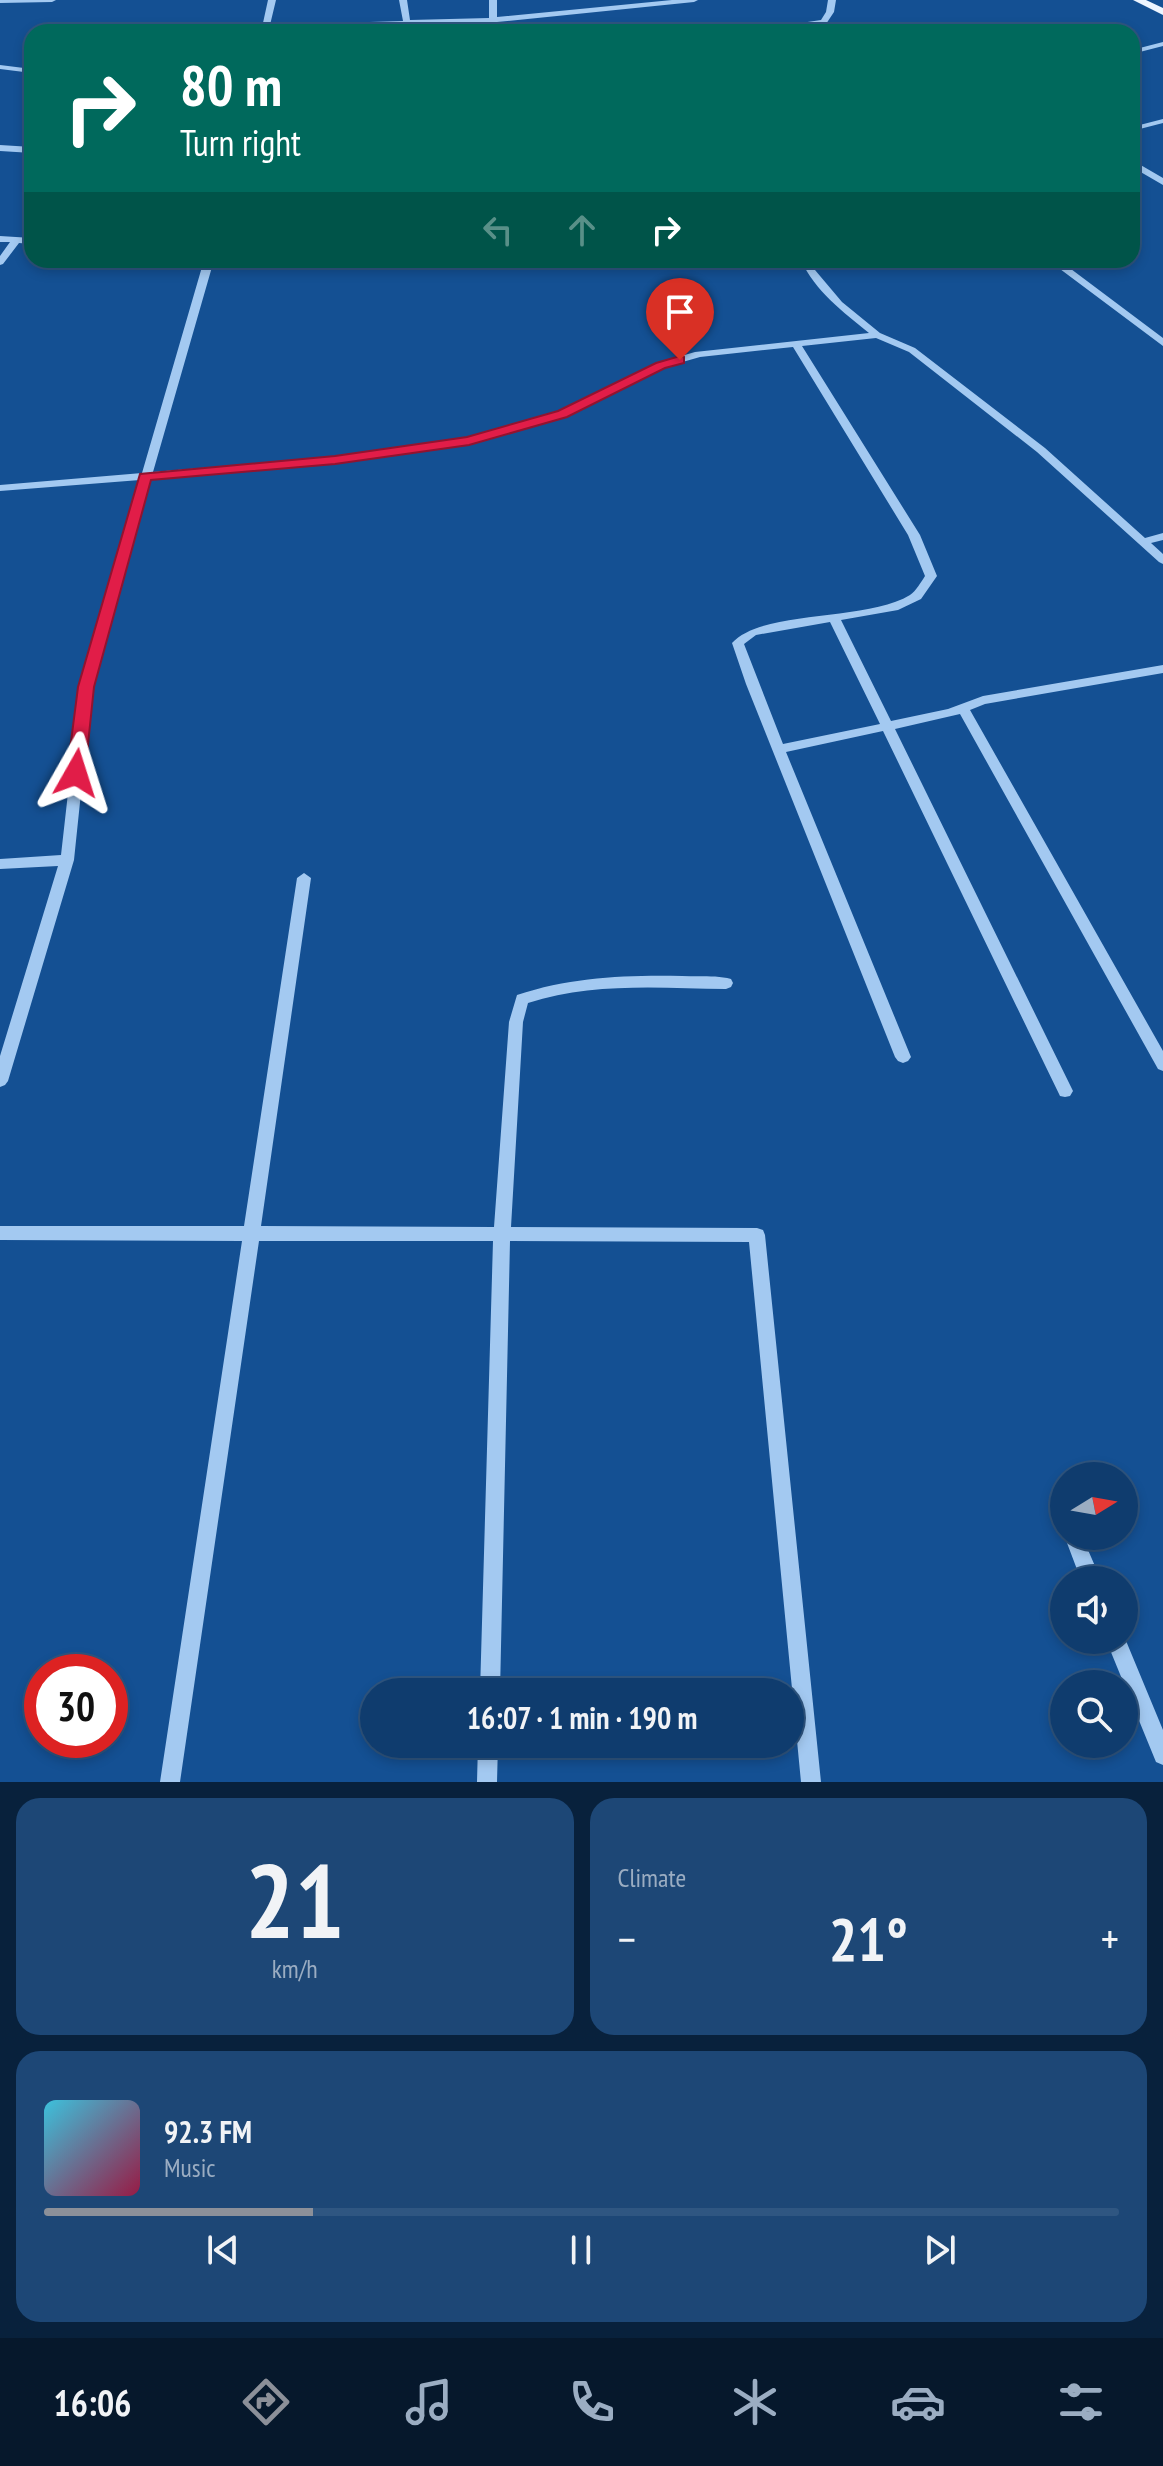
<!DOCTYPE html>
<meta charset="utf-8">
<style>
body{margin:0;font-family:"PT Sans Narrow",sans-serif;background:#1d4776;color:#f1f3f6;height:100vh;display:flex;flex-direction:column;font-size:30px;white-space:nowrap}
*{box-sizing:border-box;margin:0}
p{font-size:26px;color:#9badc2}
.icon{flex:none;width:44px;height:44px;fill:none;stroke:currentColor;stroke-width:2;stroke-linecap:round;stroke-linejoin:round}
.map{position:relative;height:1782px;overflow:hidden}
.panel{display:flex;flex-direction:column;gap:16px;padding:16px;background:#08213c;flex:1}
.panel>*{flex:none}
.guide{position:absolute;left:24px;top:24px;width:1116px;height:244px;border-radius:24px;box-shadow:0 4px 12px #0003,0 0 0 2px #2f5681;background:#00695c;color:#fff;overflow:hidden}
.needle{width:52px;rotate:79deg}
.fabs{position:absolute;left:1050px;top:1462px;display:grid;gap:16px}
.fabs a{display:grid;place-items:center;width:88px;height:88px;border-radius:50%;background:#0f3c6e;box-shadow:0 4px 12px #0003,0 0 0 2px #2f5681;font-size:40px}
.speed{position:absolute;left:24px;top:1654px;display:flex;gap:16px;font-size:40px;font-weight:700;text-align:center}
.speed>*{display:grid;place-content:center;width:104px;height:104px;border-radius:50%;background:#0f3c6e;box-shadow:0 4px 12px #0003,0 0 0 2px #2f5681;line-height:1}
.speed .limit{border:12px solid #d22;background:#fff;color:#111}
.pin{position:absolute;display:grid;place-items:center;width:68px;height:68px;color:#fff;margin:-82px -34px;border-radius:50% 50% 50% 0;rotate:-45deg;box-shadow:0 0 8px #0007}
.pin .icon{rotate:45deg}
.me{position:absolute;width:88px;margin:-44px;rotate:6deg;stroke-linejoin:round;filter:drop-shadow(0 0 6px #0008)}
.turn{display:flex;align-items:center;gap:28px;height:168px;padding:0 24px;font-size:36px}
.turn .icon{width:104px;height:104px;stroke-width:2.5}
.turn b{display:block;font-size:56px;line-height:68px}
.lanes{display:flex;align-items:center;height:76px;padding:0 24px;background:#0003;justify-content:center;gap:40px;direction:ltr}
.lanes .off{opacity:.35}
.big{font-size:60px;font-weight:700;line-height:1.1}
.panel .widget{flex:1;display:flex;flex-direction:column;justify-content:center;gap:12px;min-width:0;padding:0 28px;border-radius:24px;background:#1d4776}
.panel .dial{align-items:center;gap:0}
.dial b{font-size:104px;line-height:1}
.song{display:flex;align-items:center;gap:24px}
.cover{width:96px;height:96px;border-radius:12px;background:linear-gradient(135deg,hsl(190 70% 55%),hsl(340 70% 35%))}
.played{height:8px;border-radius:4px;background:linear-gradient(90deg,#8c9099 25%,#2f5681 25%)}
.keys{display:flex;justify-content:space-around;direction:ltr}
.heat{display:flex;justify-content:space-between;align-items:center;font-size:44px;direction:ltr}
.panel .tiles{flex:1;display:grid;gap:16px;grid-template-columns:1fr 1fr}
.widget:last-child{grid-column:span 2}
.trip{position:absolute;left:360px;top:1678px;width:444px;height:80px;border-radius:40px;background:#0f3c6e;box-shadow:0 4px 12px #0003,0 0 0 2px #2f5681;font-weight:700;line-height:80px;text-align:center}
.dock{display:flex;height:128px;justify-content:space-around;align-items:center;background:#06182c;color:#9badc2}
.dock .icon{width:56px;height:56px}
.dock .selected{color:#8c9099}
.dock b{font-size:36px;color:#f1f3f6}
.map>svg:first-child{display:block}
</style>
<div class="map">
<svg width="1163" height="1782" viewBox="0 0 1163 1782">
<rect width="100%" height="100%" fill="#145093"/>
<g fill="none" stroke-linecap="round" stroke-linejoin="round">
<!-- minor -->
<path fill="#a3c9f1" fill-rule="evenodd" d="M0,0h56l-4,2 -52,1z
M268,0h8l-6,25 133,-4 -4,-21h8l3,20 79,-2v-18h8v17l175,-17h26l-4,2 -197,20v10h-8v-10l-220,7v3h-8z
M828,0h8l-2,12 -8,12 -64,8h-21l80,-12 5,-8z
M1163,42v4l-31,8v-4z
M0,65l32,4v4l-32,-4z
M1163,119v4l-31,8v-4z
M0,145l32,2v6l-32,-2z
M1132,160l31,18v7l-31,-18z
M0,236l32,2v6l-13,-1 -16,21 -3,1v-9l10,-14h-10z
M204,260h10l-61,212 182,-15 133,-19 91,-26 98,-49 38,-11 174,-19c-26,-21 -54,-42 -68,-73h10l4,10 27,32 38,31 35,15 130,100 100,90 18,-5v7l-12,3 12,11v10l-4,-2 -122,-110 -128,-100 -33,-14 -74,8 118,189 17,41 -16,23 -23,11 -57,10 50,101 57,-12 35,-13 180,-31v8l-178,31 -15,6 193,341v20l-5,-2 -198,-355 -65,15 178,362 -3,5 -5,1 -5,-1 -177,-365 -97,21 125,305 -3,4 -5,2 -5,-2 -3,-4 -149,-373 -14,-41c31,-34 134,-21 178,-48 6,-4 11,-13 15,-19l-17,-41 -115,-188 -93,10 -35,10 -98,49 -98,28 -134,19 -184,16 -59,208 -18,173 -66,221 -3,4 -5,2v-31l58,-190 -58,3v-10l61,-4 19,-168 60,-207 -140,11v-6l142,-12zM830,622l50,102 -97,20 -39,-100 12,-9z
M1048,260h11l104,78v8z
M304,873l7,5 -50,348 233,1 15,-205 8,-27c55,-18 108,-20 165,-19 16,1 34,-1 49,3l2,4 -2,4 -5,2c-66,-1 -134,-7 -198,14l-5,19 -12,205 246,1 6,2 2,5 56,547h-20l-52,-540 -239,-1 -10,451h-20l13,-451h-234l-79,541h-20l82,-541 -242,-1v-14h244l53,-348z
M1058,1490l6,2v30l-7,-2 -8,-21 2,-7z
M1064,1535l18,1 19,44h-20z
M1124,1636l39,94v35l-7,-3 -50,-122h18z
M478,1744h20l-1,38h-20z"/>
<!-- major -->
<path fill="#edf5ff" fill-rule="evenodd" d="M1133,0h13l17,8v7z"/>
</g>
<!-- route -->
<path fill="#e11d48" stroke="#92132f" stroke-width="2" d="M680,356l4,1v6l-19,5 -98,49 -98,28 -134,19 -184,16 -57,207 -9,86 -3,5h-12l-3,-5 11,-86 62,-213 195,-18 132,-19 91,-26 98,-48z"/>
</svg>
<div class="fabs">
<a><svg class="needle" viewBox="-14 -14 28 28"><path d="M0-13l5 13h-10z" fill="#e53935"/><path d="M0 13l5-13h-10z" fill="#9badc2"/></svg></a>
<a><svg class="icon" aria-label="sound" viewBox="0 0 24 24"><path d="M4 9h4l5-4v14l-5-4H4zM17 9q2 3 0 6"/></svg></a>
<a><svg class="icon" aria-label="search" viewBox="0 0 24 24"><circle cx="10" cy="10" r="6"/><path d="M15 15l6 6"/></svg></a>
</div>
<div class="speed"><div class="limit">30</div></div>
<div class="pin" style="left:680px;top:360px;background:#d93025"><svg class="icon" aria-label="arrive" viewBox="0 0 24 24"><path d="M6 21V4h12l-3 4 3 4H6"/></svg></div>
<svg class="me" style="left:76px;top:773px" viewBox="-20 -20 40 40"><path d="M0-17L14 15 0 8-14 15z" fill="#e11d48" stroke="#fff" stroke-width="4"/></svg>
<div class="trip">16:07 · 1 min · 190 m</div>
<div class="guide">
<div class="turn"><svg class="icon" aria-label="right" viewBox="0 0 24 24"><path d="M7 20v-9h11M14 6l5 5-5 5"/></svg><div><b>80 m</b>Turn right</div></div>
<div class="lanes"><svg class="icon off" aria-label="left" viewBox="0 0 24 24"><path d="M17 20v-9H6M10 6l-5 5 5 5"/></svg><svg class="icon off" aria-label="ahead" viewBox="0 0 24 24"><path d="M12 20V5M6 11l6-6 6 6"/></svg><svg class="icon" aria-label="right" viewBox="0 0 24 24"><path d="M7 20v-9h11M14 6l5 5-5 5"/></svg></div>
</div>
</div>
<section class="panel">
<div class="tiles">
<div class="widget dial"><b>21</b><p>km/h</p></div>
<div class="widget"><p>Climate</p>
<div class="heat"><a>−</a><b class="big">21°</b><a>+</a></div>
</div>
<div class="widget">
<div class="song"><i class="cover"></i><div><b>92.3 FM</b><p>Music</p></div></div>
<div class="played"></div>
<div class="keys"><svg class="icon" aria-label="previous" viewBox="0 0 24 24"><path d="M18 5L8 12l10 7zM5 5v14"/></svg><svg class="icon" aria-label="pause" viewBox="0 0 24 24"><path d="M8 5v14M16 5v14"/></svg><svg class="icon" aria-label="next" viewBox="0 0 24 24"><path d="M6 5l10 7-10 7zM19 5v14"/></svg></div>
</div>
</div>
</section>
<nav class="dock">
<b>16:06</b>
<svg class="icon selected" aria-label="directions" viewBox="0 0 24 24"><path d="M12 3l9 9-9 9-9-9zM9 14v-3h6M13 9l2 2-2 2"/></svg>
<svg class="icon" aria-label="music" viewBox="0 0 24 24"><path d="M9 18V5l10-2v13"/><circle cx="6" cy="18" r="3"/><circle cx="16" cy="16" r="3"/></svg>
<svg class="icon" aria-label="phone" viewBox="0 0 24 24"><path d="M5 4h4l2 5-3 2q2 4 5 5l2-3 5 2v4C11 20 4 13 5 4z"/></svg>
<svg class="icon" aria-label="climate" viewBox="0 0 24 24"><path d="M12 3v18M4 7l16 10M4 17L20 7"/></svg>
<svg class="icon" aria-label="car" viewBox="0 0 24 24"><path d="M5 17H2v-5l4-1 3-4h7l3 4 3 1v5h-3M9 17h6M6 11h13"/><circle cx="7" cy="17" r="2"/><circle cx="17" cy="17" r="2"/></svg>
<svg class="icon" aria-label="filters" viewBox="0 0 24 24"><path d="M4 7h16M4 17h16"/><circle cx="9" cy="7" r="2"/><circle cx="15" cy="17" r="2"/></svg>
</nav>
